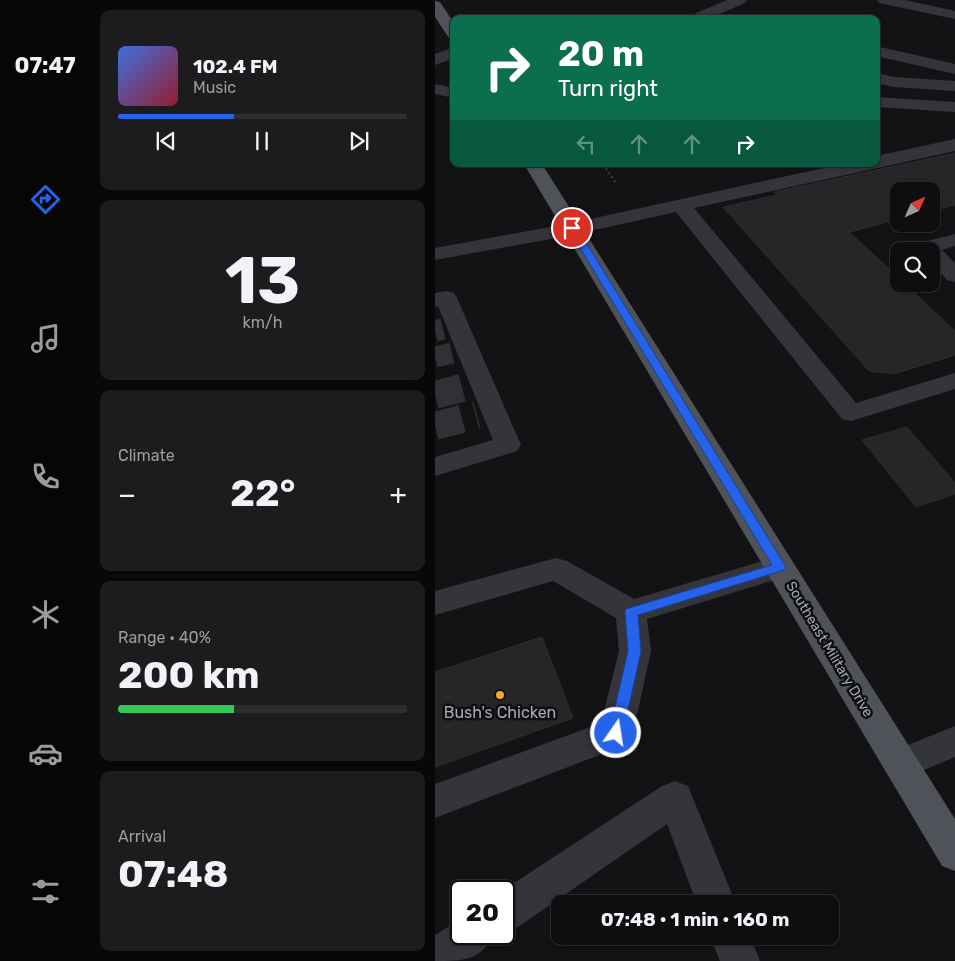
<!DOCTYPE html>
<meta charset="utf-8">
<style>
body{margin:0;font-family:Rubik,sans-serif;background:#1c1c1e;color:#f1f3f6;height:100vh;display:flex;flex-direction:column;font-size:19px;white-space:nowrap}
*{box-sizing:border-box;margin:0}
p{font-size:16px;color:#9b9c9f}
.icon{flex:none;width:28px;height:28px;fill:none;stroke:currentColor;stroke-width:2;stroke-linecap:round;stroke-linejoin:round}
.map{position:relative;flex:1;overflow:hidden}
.drawer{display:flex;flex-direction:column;gap:10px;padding:10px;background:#080809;width:345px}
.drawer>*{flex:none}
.top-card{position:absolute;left:15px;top:15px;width:430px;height:152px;border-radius:10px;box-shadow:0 1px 4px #0004,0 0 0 1px #2e2e30;background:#0b6e4f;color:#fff;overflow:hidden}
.needle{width:32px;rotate:45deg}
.controls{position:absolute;left:455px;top:182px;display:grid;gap:10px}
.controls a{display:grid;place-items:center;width:50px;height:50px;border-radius:10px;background:#0e0e10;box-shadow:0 1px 4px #0004,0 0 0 1px #2e2e30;font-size:25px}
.speed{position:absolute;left:15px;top:880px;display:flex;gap:10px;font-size:25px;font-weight:700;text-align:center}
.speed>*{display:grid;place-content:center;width:65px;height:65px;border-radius:50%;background:#0e0e10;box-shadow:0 1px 4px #0004,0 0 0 1px #2e2e30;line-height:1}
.speed .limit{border:2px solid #111;border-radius:8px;background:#fff;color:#111}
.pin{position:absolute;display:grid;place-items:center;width:42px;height:42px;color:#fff;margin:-21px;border:2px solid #fff;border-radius:50%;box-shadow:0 1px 5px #0007}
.me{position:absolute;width:55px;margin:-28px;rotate:13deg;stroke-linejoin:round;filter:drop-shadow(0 0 4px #0008)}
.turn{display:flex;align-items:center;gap:18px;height:105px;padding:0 25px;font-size:22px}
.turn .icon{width:65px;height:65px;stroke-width:2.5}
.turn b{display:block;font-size:35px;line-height:42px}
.lanes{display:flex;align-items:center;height:48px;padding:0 25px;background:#0003;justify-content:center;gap:25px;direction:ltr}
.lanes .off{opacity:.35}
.big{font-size:38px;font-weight:700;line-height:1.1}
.drawer .tile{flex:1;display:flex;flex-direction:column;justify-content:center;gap:8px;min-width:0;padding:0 18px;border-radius:10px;background:#1c1c1e}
.drawer .dial{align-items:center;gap:0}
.dial b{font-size:65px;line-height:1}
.song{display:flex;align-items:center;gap:15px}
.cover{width:60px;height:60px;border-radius:8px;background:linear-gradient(135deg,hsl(220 70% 55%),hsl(350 70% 35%))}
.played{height:5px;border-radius:2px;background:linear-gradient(90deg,#2563eb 40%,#2e2e30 40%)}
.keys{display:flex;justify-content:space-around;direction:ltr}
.heat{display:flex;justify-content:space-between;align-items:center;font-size:28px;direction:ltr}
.charge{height:8px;border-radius:4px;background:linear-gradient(90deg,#34c759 40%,#2e2e30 0)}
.trip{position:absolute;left:116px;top:895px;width:288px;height:50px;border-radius:10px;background:#0e0e10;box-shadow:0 1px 4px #0004,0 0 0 1px #2e2e30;font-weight:700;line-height:50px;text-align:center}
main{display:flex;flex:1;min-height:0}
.dock{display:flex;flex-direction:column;width:90px;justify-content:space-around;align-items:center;background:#060606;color:#9b9c9f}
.dock .icon{width:35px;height:35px}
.dock .on{color:#2563eb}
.dock b{font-size:22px;color:#f1f3f6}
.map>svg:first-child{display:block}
</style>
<main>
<nav class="dock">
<b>07:47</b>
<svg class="icon on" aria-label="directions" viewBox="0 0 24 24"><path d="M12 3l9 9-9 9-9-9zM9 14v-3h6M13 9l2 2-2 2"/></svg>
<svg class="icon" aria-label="music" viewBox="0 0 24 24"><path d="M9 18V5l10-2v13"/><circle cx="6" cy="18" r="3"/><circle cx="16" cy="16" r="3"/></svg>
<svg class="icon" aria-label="phone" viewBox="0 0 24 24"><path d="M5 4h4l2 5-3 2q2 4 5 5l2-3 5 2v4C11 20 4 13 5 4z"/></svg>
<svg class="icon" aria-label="climate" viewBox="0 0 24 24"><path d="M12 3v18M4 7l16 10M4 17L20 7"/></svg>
<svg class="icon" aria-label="car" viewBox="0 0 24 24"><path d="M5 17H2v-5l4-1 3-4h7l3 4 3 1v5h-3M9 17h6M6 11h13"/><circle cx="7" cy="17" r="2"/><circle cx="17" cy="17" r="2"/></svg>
<svg class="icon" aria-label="filters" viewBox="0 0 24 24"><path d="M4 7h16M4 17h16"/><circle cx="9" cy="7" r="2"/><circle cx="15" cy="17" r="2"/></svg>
</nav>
<section class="drawer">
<div class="tile">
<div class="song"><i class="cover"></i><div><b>102.4 FM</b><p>Music</p></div></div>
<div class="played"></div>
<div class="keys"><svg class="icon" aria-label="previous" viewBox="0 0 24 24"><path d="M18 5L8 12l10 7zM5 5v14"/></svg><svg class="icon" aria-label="pause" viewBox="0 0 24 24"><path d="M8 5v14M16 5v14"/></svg><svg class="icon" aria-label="next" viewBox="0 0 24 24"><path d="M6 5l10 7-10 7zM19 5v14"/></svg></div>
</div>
<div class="tile dial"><b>13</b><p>km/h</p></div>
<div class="tile"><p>Climate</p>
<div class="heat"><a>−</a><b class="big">22°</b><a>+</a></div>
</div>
<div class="tile"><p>Range · 40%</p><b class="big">200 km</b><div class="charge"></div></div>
<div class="tile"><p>Arrival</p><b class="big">07:48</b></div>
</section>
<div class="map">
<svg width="520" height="961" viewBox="0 0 520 961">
<rect width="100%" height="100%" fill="#131315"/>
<!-- building -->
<path fill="#262629" stroke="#2d2d31" d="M520,153v52l-24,6v-20h-32v28l-50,13 50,46v6h6l50,47v24l-61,19 -25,-3 -146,-164 54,-12 -3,-3z
M472,427l48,56v11l-39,13 -54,-67z
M107,637l31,81 -138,49v-95z"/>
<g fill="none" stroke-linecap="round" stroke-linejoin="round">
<!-- minor-tunnel-far1 -->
<path stroke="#303135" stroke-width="21" stroke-dasharray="21 11" stroke-linecap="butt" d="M0,331l8,-2
M0,357l17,-4"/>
<!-- minor-tunnel -->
<path stroke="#303135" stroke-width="28" stroke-dasharray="28 14" stroke-linecap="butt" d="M0,395l30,-8
M0,426l42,-11"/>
<!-- path -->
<path stroke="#3a3c41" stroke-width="2.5" stroke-dasharray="2 3" stroke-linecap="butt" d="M168,164l13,19"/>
<!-- minor -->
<path fill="#34353a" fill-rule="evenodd" d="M292,0h20l-2,3 -37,16h-21l2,-3z
M442,0h28l50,11v8l-76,-16z
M441,46l79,18v10l-79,-18z
M19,47v11l-19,7v-11z
M441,73l18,4 61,4v10l-61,-4 -18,-4z
M0,84l19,4v10l-19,-4z
M441,97l79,5v10l-79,-5z
M520,139v12l-261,57 162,195 99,-30v16l-104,32 -9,-2 -166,-207 -104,23 -137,25v-12l137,-25 270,-59h34v-8z
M520,234v12l-13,4 13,13v19l-8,-2 -16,-17v-12h-12l-3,-4 4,-4z
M11,291l8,2 3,5 64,147 -4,6 -82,25v-19l58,-17 -55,-134 -3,1v-14z
M345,556l11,3 4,8 -4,8 -144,44 4,32 -18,82 -5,11 -193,74v-34l166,-61 18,-72 -3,-33 -63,-37 -118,34v-24l121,-33 11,3 67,38z
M520,726v31l-55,23 -12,-5 -6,-11 6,-11z
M240,781l13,5 48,118h-39l-30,-80 -149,103 -14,6v-42h-2l160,-105z
M26,919v15h32c-11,27 -30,27 -58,27v-26z
M275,936h40l10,25h-40z"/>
<!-- major -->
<path fill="#505259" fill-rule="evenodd" d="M0,1l5,1 14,21v17l-5,-2 -14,-21z
M89,164h18l413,655v52l-13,-5z"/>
</g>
<!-- route -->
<path fill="#2563eb" stroke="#184099" d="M137,226l5,2 209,339 -2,3 -146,45 3,36 -18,82 -2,4 -5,2 -5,-2 -2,-4 19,-82 -3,-39 1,-3 146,-44 -204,-337z"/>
<!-- markers -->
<circle fill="#faa827" stroke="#0e0e10" stroke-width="2" cx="65" cy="695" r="5"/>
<g text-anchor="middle" stroke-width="5" stroke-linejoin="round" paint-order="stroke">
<!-- street labels -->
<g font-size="14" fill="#a4aab6" stroke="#0e0e10">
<text transform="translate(395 649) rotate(59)" y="5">Southeast Military Drive</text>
</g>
<!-- near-poi labels -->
<g font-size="16" fill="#a4aab6" stroke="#0e0e10">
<text x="65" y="718">Bush's Chicken</text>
</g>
</g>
</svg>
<div class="controls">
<a><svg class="needle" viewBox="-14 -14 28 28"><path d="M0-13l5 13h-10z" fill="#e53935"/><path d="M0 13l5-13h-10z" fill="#9b9c9f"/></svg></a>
<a><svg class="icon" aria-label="search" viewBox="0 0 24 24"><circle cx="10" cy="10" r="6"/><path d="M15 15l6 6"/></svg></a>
</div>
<div class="speed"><div class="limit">20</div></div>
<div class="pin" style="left:137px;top:228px;background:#d93025"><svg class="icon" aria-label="arrive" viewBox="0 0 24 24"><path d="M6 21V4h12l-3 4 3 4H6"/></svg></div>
<svg class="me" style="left:181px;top:733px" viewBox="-20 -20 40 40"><circle r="17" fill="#2563eb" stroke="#fff" stroke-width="3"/><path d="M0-11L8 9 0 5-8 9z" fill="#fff"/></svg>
<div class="trip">07:48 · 1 min · 160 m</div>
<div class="top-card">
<div class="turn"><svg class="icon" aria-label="right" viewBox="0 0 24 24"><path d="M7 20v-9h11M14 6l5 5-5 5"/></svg><div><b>20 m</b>Turn right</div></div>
<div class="lanes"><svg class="icon off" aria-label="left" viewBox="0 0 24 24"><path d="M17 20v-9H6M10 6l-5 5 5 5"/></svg><svg class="icon off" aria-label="ahead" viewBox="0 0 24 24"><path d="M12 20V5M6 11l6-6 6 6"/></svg><svg class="icon off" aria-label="ahead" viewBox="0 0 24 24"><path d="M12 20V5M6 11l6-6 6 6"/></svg><svg class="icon" aria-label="right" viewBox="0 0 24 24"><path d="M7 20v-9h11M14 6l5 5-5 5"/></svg></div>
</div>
</div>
</main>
